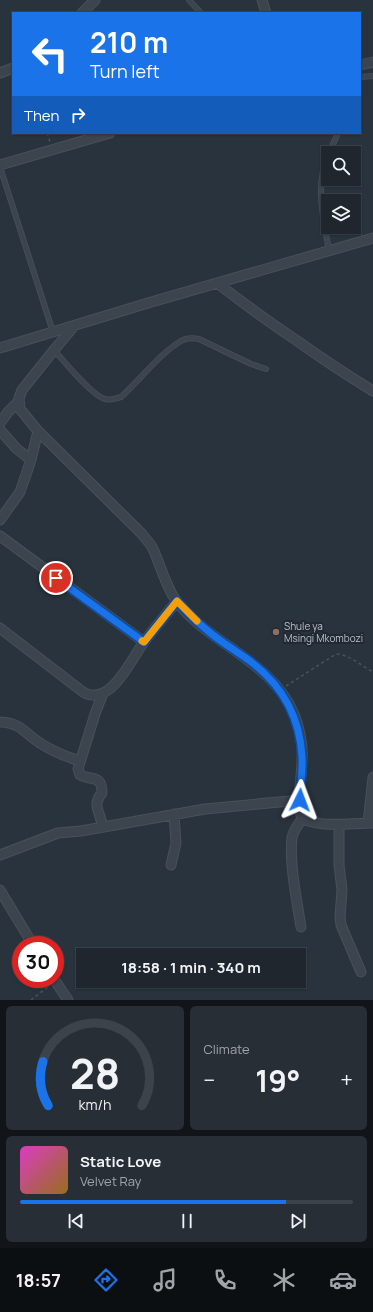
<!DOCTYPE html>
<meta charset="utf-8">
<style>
body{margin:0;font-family:Manrope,sans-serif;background:#272e36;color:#f1f3f6;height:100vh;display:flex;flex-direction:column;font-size:15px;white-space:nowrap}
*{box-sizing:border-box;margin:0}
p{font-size:13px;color:#a1a5aa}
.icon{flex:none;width:22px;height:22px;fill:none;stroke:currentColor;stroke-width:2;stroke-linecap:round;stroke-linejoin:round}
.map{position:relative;height:1000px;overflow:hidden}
.drawer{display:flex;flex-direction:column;gap:6px;padding:6px;background:#111519;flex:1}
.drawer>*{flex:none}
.guide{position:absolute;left:12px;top:12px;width:349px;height:122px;border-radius:0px;box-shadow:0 1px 3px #0004,0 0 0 1px #3c434a;background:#1a73e8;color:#fff;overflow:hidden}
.controls{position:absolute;left:321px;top:146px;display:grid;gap:8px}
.controls a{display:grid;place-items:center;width:40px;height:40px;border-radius:0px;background:#1f262e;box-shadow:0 1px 3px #0004,0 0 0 1px #3c434a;font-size:20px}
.speed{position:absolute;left:12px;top:936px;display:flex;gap:8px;font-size:20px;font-weight:700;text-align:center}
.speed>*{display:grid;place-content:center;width:52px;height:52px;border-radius:50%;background:#1f262e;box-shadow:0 1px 3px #0004,0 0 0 1px #3c434a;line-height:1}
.speed .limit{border:6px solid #d22;background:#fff;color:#111}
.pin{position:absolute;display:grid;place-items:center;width:34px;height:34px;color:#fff;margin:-17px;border:2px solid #fff;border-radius:50%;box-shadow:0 1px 4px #0007}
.me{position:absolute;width:44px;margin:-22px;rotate:3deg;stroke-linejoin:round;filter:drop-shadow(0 0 3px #0008)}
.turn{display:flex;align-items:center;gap:14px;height:84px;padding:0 12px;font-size:18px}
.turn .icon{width:52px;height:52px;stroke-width:2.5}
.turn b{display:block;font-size:28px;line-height:34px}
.then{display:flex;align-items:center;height:38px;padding:0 12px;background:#0003;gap:8px;font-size:15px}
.big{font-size:30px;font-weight:700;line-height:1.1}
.drawer .widget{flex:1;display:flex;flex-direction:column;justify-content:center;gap:6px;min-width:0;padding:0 14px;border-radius:6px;background:#272e36}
.drawer .dial{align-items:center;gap:0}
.dial svg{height:104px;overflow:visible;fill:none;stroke:#3c434a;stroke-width:7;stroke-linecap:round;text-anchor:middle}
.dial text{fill:#f1f3f6;stroke:none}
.song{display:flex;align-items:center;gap:12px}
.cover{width:48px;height:48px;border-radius:6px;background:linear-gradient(135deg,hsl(310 70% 55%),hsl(40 70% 35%))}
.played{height:4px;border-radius:2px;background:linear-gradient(90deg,#1a73e8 80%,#3c434a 80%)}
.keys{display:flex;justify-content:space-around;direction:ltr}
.heat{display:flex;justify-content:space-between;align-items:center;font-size:22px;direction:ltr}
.drawer .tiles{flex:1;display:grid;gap:6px;grid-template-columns:1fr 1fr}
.widget:last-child{grid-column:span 2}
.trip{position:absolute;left:76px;top:948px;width:230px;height:40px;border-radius:0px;background:#1f262e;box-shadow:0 1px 3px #0004,0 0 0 1px #3c434a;font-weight:700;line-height:40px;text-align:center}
.tab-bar{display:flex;height:64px;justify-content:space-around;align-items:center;background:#0c0f12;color:#a1a5aa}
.tab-bar .icon{width:28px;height:28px}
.tab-bar .selected{color:#1a73e8}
.tab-bar b{font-size:18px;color:#f1f3f6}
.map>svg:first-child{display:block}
</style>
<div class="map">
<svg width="373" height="1000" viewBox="0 0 373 1000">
<rect width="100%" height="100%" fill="#29333d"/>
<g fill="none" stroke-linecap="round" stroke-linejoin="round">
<defs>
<path id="lane" d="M189,0l12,13
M360,77l13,-1
M329,153l9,-20
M328,155c-13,29 -5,64 1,95
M0,167l53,165
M54,350c10,11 38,46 51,49 5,2 11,-1 16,-2 19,-17 38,-43 60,-56 5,-3 12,-3 18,-2l52,25 15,5"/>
<path id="street" d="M262,0l4,13
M82,13l13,-13
M360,65l13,-3
M0,73l13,-5
M0,165l110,-32
M217,283c26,20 52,39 79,57 25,18 51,35 77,51
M75,325l-21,25 -32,40 -3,8 1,11 18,22 103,102c3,4 8,9 11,14 9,18 13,39 25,55 34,43 95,59 117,112 5,13 9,31 8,45 0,20 -6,40 0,60 23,9 47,4 71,4
M0,348l148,-45 225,-65
M0,423l8,-11 10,-10
M0,430l16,18 15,12
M0,520l20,-28 11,-32 7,-29
M0,536l144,106
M0,628l83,64c6,4 14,4 20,1 17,-8 30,-36 41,-51 10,-14 22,-27 33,-41
M0,722c22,1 24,11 40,21 12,8 27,14 40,18
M368,823l5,-46
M339,824v41l3,25 -2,27 1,8 20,47
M102,826c-1,-14 -11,-21 0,-33 0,-19 -11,-12 -22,-18l-2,-6 17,-55 8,-21
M0,855l58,-22 23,-2 124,-22 95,-9
M171,865l5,-22 -2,-29
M0,890l33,55
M301,927c-4,-25 -12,-65 -9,-89 1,-7 6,-13 10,-19
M54,979l14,21"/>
</defs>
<!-- lane casing -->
<use href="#lane" stroke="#49505a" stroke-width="6"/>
<!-- street casing -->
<use href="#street" stroke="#49505a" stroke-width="11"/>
<!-- path -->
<path stroke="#445656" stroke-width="1.5" stroke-dasharray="3 3" stroke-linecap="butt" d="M47,133l3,9
M286,686l50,-32c12,0 26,12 37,18
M31,1000l18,-14"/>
<!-- lane -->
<use href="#lane" stroke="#3c444e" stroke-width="4.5"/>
<!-- street -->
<use href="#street" stroke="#3c444e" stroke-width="9"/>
</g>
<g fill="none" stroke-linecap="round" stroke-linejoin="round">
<defs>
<path id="route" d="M56,578l88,64 33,-41c10,11 20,21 31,30 13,11 28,20 42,30 32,24 50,56 52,96 1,14 -2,29 -2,43"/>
</defs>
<!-- route casing -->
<use href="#route" stroke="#114b97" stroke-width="10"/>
<!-- route -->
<use href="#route" stroke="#1a73e8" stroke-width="7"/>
<!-- slow -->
<path stroke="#f59e0b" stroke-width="7" d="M142,641l2,1 33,-41 20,20"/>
</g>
<!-- markers -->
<circle fill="#8d6e63" stroke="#212933" stroke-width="1.5" cx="276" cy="632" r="4"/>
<g text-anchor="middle" stroke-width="4" stroke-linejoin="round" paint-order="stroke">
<!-- poi labels -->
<g font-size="10" fill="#b9c0c8" stroke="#212933" text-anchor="start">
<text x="284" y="630">Shule ya<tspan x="284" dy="12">Msingi Mkombozi</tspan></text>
</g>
</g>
</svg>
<div class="controls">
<a><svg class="icon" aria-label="search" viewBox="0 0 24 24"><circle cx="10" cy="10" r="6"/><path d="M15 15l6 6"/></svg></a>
<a><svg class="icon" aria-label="layers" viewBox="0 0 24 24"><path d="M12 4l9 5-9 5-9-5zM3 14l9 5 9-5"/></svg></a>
</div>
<div class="speed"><div class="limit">30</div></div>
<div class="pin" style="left:56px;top:578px;background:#d93025"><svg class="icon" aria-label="arrive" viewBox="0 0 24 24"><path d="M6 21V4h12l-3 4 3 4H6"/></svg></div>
<svg class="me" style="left:300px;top:800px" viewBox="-20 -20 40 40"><path d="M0-17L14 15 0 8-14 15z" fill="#1a73e8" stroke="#fff" stroke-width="4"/></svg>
<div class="trip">18:58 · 1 min · 340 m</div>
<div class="guide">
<div class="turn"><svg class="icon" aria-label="left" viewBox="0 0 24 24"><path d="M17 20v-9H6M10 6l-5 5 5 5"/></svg><div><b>210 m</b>Turn left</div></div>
<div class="then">Then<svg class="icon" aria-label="right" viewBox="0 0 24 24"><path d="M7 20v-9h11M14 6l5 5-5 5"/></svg></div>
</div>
</div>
<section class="drawer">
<div class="tiles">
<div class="widget dial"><svg viewBox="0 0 100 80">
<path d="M14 69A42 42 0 1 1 86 69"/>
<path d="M14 69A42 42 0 0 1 10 35" stroke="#1a73e8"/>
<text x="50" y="56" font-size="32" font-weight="700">28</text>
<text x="50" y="72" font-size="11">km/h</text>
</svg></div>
<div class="widget"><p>Climate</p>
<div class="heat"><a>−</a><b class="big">19°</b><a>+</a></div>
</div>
<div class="widget">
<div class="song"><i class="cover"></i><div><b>Static Love</b><p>Velvet Ray</p></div></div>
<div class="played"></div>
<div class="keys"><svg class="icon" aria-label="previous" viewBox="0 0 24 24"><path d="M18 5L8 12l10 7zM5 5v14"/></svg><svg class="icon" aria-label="pause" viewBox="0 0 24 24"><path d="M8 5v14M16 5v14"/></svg><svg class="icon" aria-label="next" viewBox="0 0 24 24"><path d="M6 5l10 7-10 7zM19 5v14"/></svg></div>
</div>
</div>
</section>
<nav class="tab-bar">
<b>18:57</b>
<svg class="icon selected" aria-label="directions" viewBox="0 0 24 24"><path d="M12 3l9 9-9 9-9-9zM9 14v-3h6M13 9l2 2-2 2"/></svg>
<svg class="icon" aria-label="music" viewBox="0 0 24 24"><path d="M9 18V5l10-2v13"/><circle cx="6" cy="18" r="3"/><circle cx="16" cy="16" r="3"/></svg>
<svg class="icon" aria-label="phone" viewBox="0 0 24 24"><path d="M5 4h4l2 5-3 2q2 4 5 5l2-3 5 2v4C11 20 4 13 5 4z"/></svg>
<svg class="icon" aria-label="climate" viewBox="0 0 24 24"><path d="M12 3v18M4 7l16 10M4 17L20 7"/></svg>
<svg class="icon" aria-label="car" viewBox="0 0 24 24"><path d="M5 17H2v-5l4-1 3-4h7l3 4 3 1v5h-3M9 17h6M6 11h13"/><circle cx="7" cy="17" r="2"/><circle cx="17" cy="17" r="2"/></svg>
</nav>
